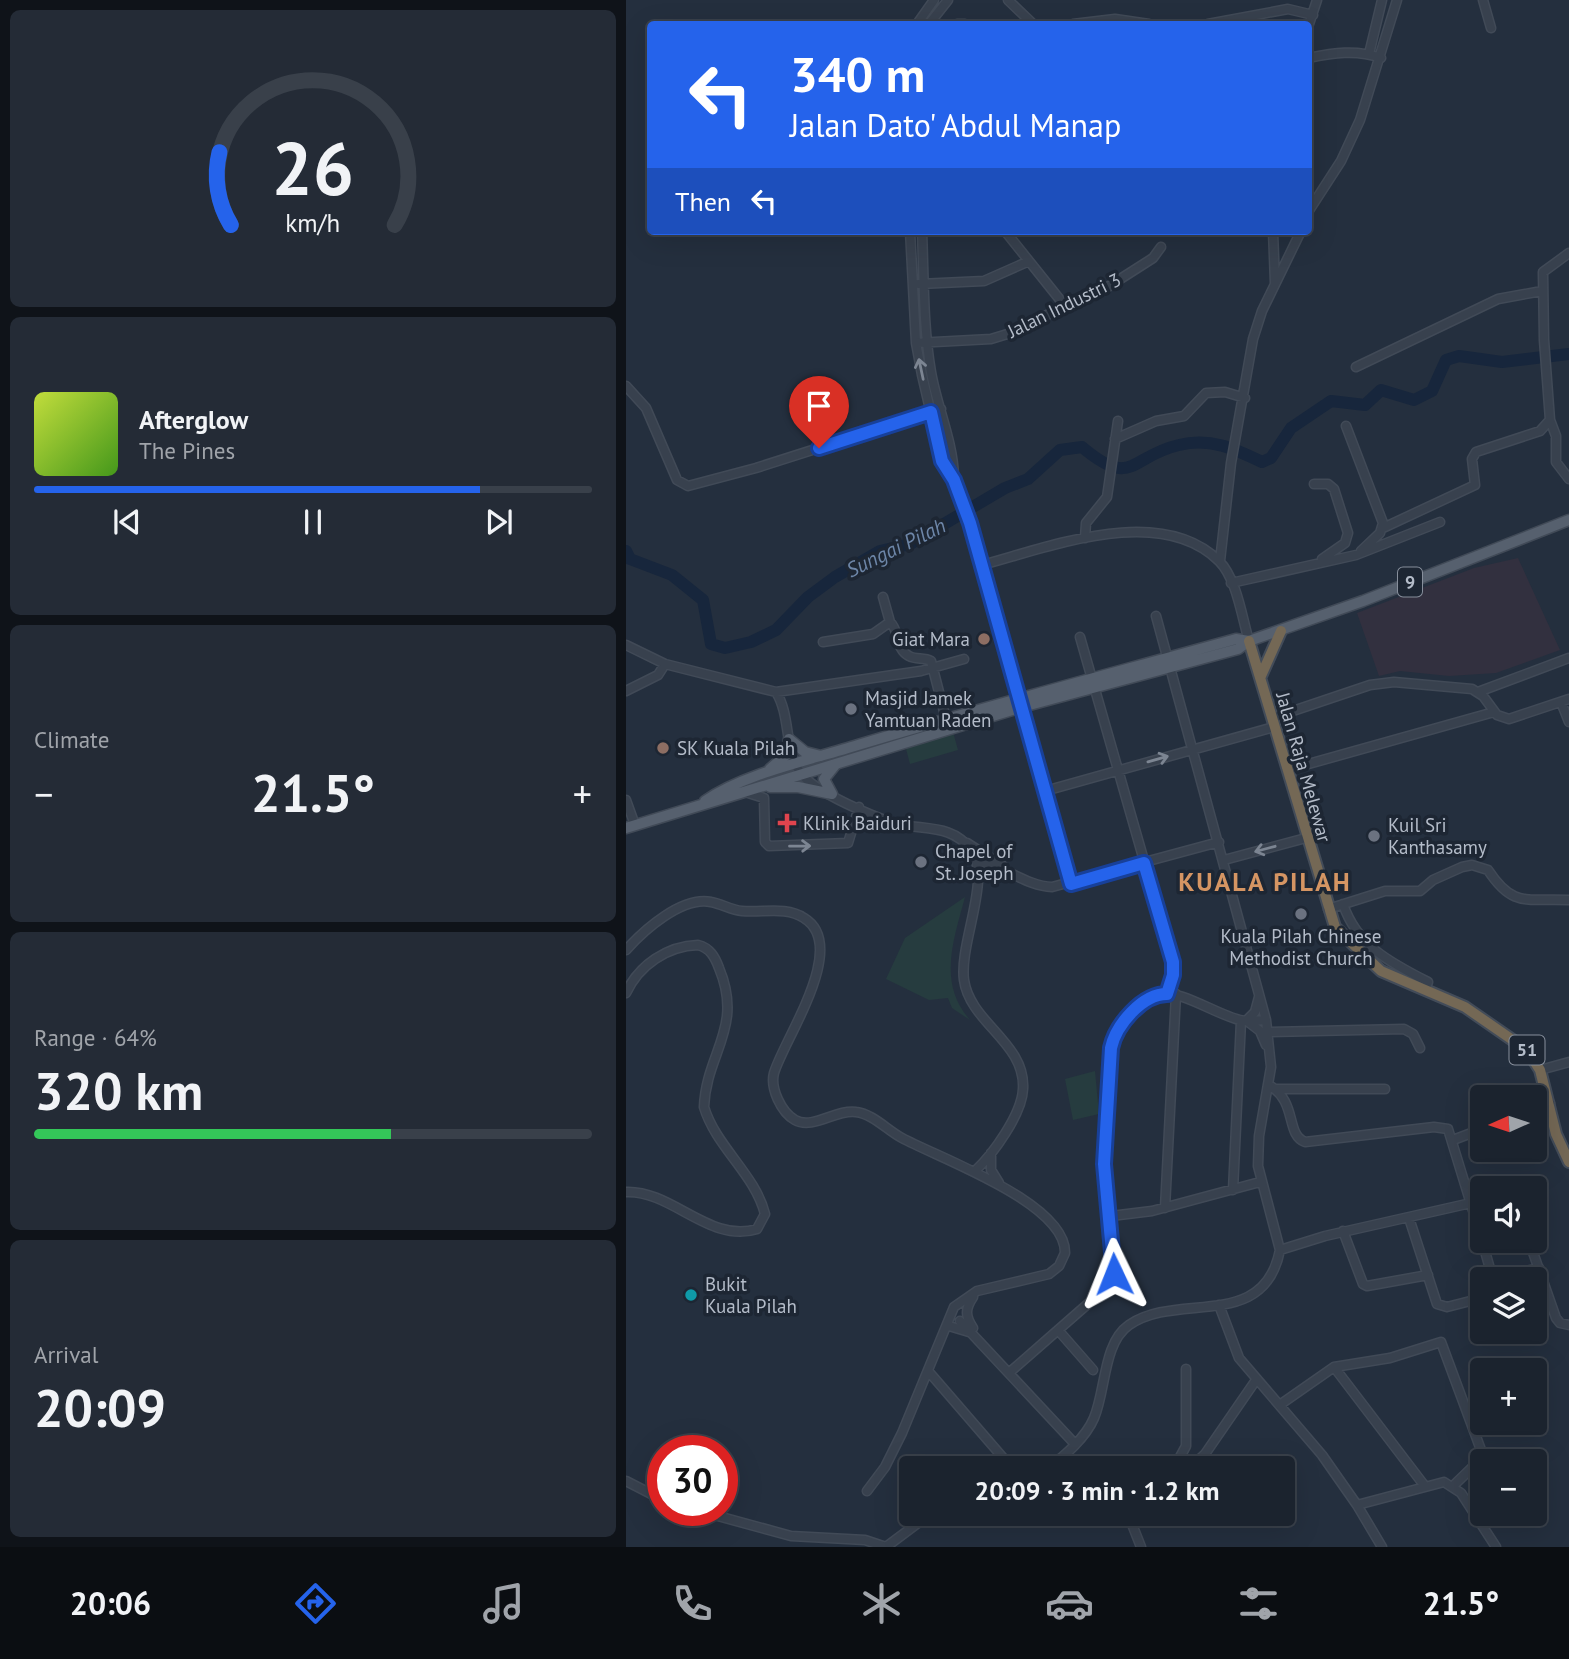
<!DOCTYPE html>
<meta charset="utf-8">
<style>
body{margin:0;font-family:"PT Sans",sans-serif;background:#242b36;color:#f1f3f6;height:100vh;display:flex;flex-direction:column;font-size:26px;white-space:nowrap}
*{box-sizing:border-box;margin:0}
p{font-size:23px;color:#a0a4aa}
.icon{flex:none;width:38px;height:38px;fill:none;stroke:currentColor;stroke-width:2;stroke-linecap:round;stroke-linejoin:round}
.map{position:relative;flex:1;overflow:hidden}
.details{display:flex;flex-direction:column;gap:10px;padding:10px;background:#0f1319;width:626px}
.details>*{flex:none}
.banner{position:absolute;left:21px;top:21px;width:665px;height:214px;border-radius:7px;box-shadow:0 7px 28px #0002,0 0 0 2px #39404a;background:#2563eb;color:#fff;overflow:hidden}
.needle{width:46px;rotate:267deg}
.tools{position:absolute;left:844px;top:1085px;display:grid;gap:14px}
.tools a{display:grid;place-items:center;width:77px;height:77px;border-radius:7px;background:#1b232e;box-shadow:0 7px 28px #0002,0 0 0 2px #39404a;font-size:35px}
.speed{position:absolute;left:21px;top:1435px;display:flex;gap:14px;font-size:35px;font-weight:700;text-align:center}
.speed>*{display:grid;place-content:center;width:91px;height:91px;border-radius:50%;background:#1b232e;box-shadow:0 7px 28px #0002,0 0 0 2px #39404a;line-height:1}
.speed .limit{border:10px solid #d22;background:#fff;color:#111}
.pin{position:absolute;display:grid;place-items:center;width:60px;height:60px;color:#fff;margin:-72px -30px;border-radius:50% 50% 50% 0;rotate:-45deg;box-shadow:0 0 7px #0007}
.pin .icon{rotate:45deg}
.me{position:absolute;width:77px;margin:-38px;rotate:358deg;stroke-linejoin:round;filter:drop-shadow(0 0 5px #0008)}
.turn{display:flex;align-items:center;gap:24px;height:147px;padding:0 28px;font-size:32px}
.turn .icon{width:91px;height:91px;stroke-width:2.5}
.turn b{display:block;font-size:49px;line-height:60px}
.then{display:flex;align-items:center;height:66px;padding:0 28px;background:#0003;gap:14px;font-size:26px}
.big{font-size:52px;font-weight:700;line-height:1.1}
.details .widget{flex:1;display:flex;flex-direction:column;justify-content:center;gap:10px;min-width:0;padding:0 24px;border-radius:10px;background:#242b36}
.details .dial{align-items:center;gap:0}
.dial svg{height:182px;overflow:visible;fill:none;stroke:#39404a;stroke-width:7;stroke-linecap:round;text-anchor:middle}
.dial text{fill:#f1f3f6;stroke:none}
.song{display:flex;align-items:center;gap:21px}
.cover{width:84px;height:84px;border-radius:10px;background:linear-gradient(135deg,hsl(70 70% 55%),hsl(100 70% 35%))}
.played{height:7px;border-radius:4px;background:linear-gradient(90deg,#2563eb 80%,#39404a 80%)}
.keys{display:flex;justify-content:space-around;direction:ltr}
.heat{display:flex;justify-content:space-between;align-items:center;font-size:38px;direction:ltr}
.charge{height:10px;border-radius:5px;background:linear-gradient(90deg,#34c759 64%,#39404a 0)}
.trip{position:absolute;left:273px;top:1456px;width:396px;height:70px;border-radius:7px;background:#1b232e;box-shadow:0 7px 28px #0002,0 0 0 2px #39404a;font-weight:700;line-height:70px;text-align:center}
.dock{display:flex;height:112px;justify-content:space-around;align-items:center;background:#0b0e12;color:#a0a4aa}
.dock .icon{width:49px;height:49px}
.dock .current{color:#2563eb}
.dock b{font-size:32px;color:#f1f3f6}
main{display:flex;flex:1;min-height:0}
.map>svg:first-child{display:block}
</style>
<main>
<section class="details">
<div class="widget dial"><svg viewBox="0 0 100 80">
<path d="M14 69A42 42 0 1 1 86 69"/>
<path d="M14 69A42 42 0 0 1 9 37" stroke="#2563eb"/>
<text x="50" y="56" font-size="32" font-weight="700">26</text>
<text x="50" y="72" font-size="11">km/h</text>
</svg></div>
<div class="widget">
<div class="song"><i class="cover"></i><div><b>Afterglow</b><p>The Pines</p></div></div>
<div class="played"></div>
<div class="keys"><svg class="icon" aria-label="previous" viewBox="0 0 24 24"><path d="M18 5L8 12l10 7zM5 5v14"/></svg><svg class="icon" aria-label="pause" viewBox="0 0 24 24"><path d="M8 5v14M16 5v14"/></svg><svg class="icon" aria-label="next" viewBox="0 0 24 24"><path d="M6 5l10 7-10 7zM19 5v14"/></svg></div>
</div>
<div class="widget"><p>Climate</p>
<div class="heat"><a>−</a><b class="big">21.5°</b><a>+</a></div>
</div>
<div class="widget"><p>Range · 64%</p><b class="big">320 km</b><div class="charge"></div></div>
<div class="widget"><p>Arrival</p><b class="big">20:09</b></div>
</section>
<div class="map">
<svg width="943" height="1547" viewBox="0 0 943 1547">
<rect width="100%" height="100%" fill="#242f3e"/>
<!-- medical -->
<path fill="#32303f" d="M892,558l42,92 -64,23 -47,3 -49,-5 -21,5 -22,-63 117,-45z"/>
<!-- green -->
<path fill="#263c3f" d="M327,732l5,18 -48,14 -5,-19z
M339,897c-11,42 -28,86 5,123l-18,-12 -4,-10 -19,2 -43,-21 19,-41z
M469,1071l4,43 -26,6 -8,-41z"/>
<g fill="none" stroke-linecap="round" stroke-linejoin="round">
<!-- river -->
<path stroke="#17263c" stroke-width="12" d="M0,551l4,8 42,16 31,25 8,44 14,4 26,-6 25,-12 32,-33 27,-20 45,-26 30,-7 95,-56 23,-9 32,-29 22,-3c51,43 48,9 97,-2 31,-8 56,4 83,17l9,-4 20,-30 40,-27 34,4 16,-15 33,10 18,-9 14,-31 13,-4 43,6 67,-8"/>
<defs>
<path id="minor" d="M382,0l25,24
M857,0l8,28
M291,24l17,-24
M303,24l19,-24
M331,24h8
M447,24l42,-5 34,5
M582,24l80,-15 25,6
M682,27l9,-27
M743,54l13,-54
M682,58c25,-5 48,-9 73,0
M682,212l33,-51 19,-41 37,-120
M284,231l6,112 6,32 20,86 12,19 16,43 101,361
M296,231c2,47 1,95 9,141 6,35 22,69 23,105
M379,231l60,75
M647,231l2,52
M293,284l65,-3 43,-19
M290,343l75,-4 23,-7 70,-36 19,-6 50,-32 8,-11
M730,367l142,-68 44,-8
M0,386l20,22 31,72 11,6 68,-18 185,-59
M924,420l6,16v26l13,17
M720,426l37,97 -3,10 -19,18
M489,439l41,-18 28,-5 22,-23 19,-1 20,6
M688,484h14l6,5 14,44 -3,10 -23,16
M757,528l92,-43 -3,-26 4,-7 64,-21 10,-11 -6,-80 -1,-68 26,-19
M459,538l1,-15 21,-26 11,-76
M594,561l11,-98 22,-124 9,-28 39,-80
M356,565c68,-18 178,-62 237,-4 18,18 23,57 30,80
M605,583l125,-28 84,-33
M257,597l7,25
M454,637l93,325v14l-6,18
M197,642l50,-8 17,-12c10,9 5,27 19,34 7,4 15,1 22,5l15,58
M0,645l39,19 111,28 145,-21 43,-12
M0,691l32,-16 7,-11
M150,692c16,25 7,63 28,85 17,17 67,39 90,46 28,8 58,0 77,27 21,29 -12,93 -7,130 6,43 62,63 59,109 -1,25 -30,65 -47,81
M852,692l91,-34
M935,702l8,20
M646,718l98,-33 24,-3 78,7 11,7 14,19 12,4 60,-20
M661,770l207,-58
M419,791l229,-64
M119,792l19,6 1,44 4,4 79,-3 11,-36
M0,800l9,25
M341,843l36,23
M598,860l82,-22
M351,861c26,4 49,25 75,26l167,-45
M717,904c14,42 48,59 85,78l-3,7
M702,909l57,-18h35l13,-11 29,-13 10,-2 16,5c25,38 38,28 81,30
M0,950c18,-20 56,-54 85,-48 11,2 20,8 31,9 21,2 44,-5 62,7 46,28 -20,121 -30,155 -4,15 7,39 21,47 18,10 41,-11 61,-8 17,2 31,18 46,26 39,21 164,65 163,115l-6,13 -10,8 -72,17 -23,16 -52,126 -17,34 -18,24
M0,993c13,-28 41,-47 72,-48 12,3 17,12 21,23 25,60 -13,85 -15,139 12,40 51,67 61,107l-8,15c-47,15 -85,-39 -131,-37
M620,1021l9,-9 4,-15
M621,1021l13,10 6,14
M642,1032l136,-3 9,5 7,14
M914,1070l29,-8
M643,1085c29,17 16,49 36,57l129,-15 14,2 34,111
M649,1089h110
M908,1109l16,-6
M827,1140l29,-11
M365,1153v17l8,13
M908,1189l2,-1
M607,1190l8,-169
M539,1208l11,-214
M485,1216l41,-5 108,-29
M783,1218l28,86 10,3 35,-9
M717,1231l20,53 4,2 61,-11
M856,1241l11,38
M903,1241l27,77 4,5 9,2
M654,1250l45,-14 146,-33
M867,1278l46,-10
M593,1305l20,53 83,97 35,50 87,-23 17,11 35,54
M334,1321l115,123
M323,1326l20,6
M347,1328c-8,-12 -8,-19 0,-31
M432,1330l35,40
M708,1367l56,-9 51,-16 40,108 1,8 -29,28
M303,1372l76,88
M384,1372l96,-84 8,-14c2,-62 -41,-259 45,-280 21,-5 58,21 81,26 8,2 18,0 26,0
M655,1404l53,-37 90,118
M422,1468c17,-12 38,-31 46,-50 12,-28 9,-75 35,-93 49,-34 135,7 151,-75l-22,-84 1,-30 12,-69 -5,-47 -110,-404
M548,1468l12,-22v-77
M564,1468l15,-14 51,-74
M0,1481l37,19
M731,1505l25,42
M70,1510l95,26 74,4 21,7
M426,1514c15,11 31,7 48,0
M502,1514l13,33
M260,1547l44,-33"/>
<path id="major" d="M163,739l16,13 16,4
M144,769l16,-14 3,-16
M144,787h28l34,7
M206,794l-8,-15 12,-15
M79,801c40,-28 106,-41 153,-56 126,-38 252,-71 378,-106l13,2
M0,828l396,-121 216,-58 11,-8 114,-40 206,-81"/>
<path id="highway" d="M623,641l86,286 46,44 84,36 62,43 13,20 16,64 13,28
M635,676l20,-45"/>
</defs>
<!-- minor casing -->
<use href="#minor" stroke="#414a57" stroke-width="11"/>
<!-- major casing -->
<use href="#major" stroke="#414a57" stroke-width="13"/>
<!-- highway casing -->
<use href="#highway" stroke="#434c59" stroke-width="14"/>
<!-- minor -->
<use href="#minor" stroke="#38414e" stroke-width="8"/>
<!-- major -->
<use href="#major" stroke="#56606e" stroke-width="10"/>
<!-- highway -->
<use href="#highway" stroke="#746855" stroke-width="10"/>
</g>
<!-- one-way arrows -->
<defs><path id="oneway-shaft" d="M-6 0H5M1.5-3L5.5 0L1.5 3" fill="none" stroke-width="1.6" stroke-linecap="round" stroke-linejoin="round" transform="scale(1.75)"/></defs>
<g stroke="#7c8592">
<use href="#oneway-shaft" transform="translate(295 369) rotate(-102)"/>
<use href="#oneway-shaft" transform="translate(532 759) rotate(-16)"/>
<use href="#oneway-shaft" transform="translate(174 846) rotate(-1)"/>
<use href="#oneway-shaft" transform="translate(639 849) rotate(165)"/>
</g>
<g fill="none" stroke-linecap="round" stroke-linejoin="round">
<defs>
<path id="route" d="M193,448l112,-36 11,49 12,19 16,43 101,361 73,-21 29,99v13l-6,19c-25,0 -51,31 -56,54l-7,116 10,110"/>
</defs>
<!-- route casing -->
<use href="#route" stroke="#184099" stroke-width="18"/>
<!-- route -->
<use href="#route" stroke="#2563eb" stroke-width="12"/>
</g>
<!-- markers -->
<g fill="#8d6e63" stroke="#1d2633" stroke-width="2.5">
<circle cx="358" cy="639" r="7"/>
<circle cx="37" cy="748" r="7"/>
</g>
<g fill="#6b7280" stroke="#1d2633" stroke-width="2.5">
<circle cx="225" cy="709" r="7"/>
<circle cx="748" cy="836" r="7"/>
<circle cx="295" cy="862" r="7"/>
<circle cx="675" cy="914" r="7"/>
</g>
<path fill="#e0444e" stroke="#1d2633" stroke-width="2.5" d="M157.5 812.5h7v7h7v7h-7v7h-7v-7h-7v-7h7z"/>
<circle fill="#0f9aa8" stroke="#1d2633" stroke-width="2.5" cx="65" cy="1295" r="7"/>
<g text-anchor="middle" stroke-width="7" stroke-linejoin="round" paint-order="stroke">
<!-- shield labels -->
<g fill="#1d2633" stroke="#878f9c" stroke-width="2">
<rect x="772" y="567.5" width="24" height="29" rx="5"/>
<rect x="883.5" y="1035.5" width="35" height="29" rx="5"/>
</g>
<g font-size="18" font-weight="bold" fill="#b4bcc9">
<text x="784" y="588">9</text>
<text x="901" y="1056">51</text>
</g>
<!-- street labels -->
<g font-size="19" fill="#b4bcc9" stroke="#1d2633">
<text transform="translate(438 305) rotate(-26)" y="7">Jalan Industri 3</text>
<text transform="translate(678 767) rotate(74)" y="7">Jalan Raja Melewar</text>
</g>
<!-- poi labels -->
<g font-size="19" fill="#b4bcc9" stroke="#1d2633" text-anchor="start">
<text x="344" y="646" text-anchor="end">Giat Mara</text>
<text x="239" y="705">Masjid Jamek<tspan x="239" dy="22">Yamtuan Raden</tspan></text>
<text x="51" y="755">SK Kuala Pilah</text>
<text x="177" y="830">Klinik Baiduri</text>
<text x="762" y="832">Kuil Sri<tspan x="762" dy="22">Kanthasamy</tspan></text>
<text x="309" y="858">Chapel of<tspan x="309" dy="22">St. Joseph</tspan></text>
<text x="675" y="943" text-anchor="middle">Kuala Pilah Chinese<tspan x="675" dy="22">Methodist Church</tspan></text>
<text x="79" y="1291">Bukit<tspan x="79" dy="22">Kuala Pilah</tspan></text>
</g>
<!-- water labels -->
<g font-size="21" font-style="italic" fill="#6d86a8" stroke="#1d2633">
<text transform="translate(270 548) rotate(-26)" y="7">Sungai Pilah</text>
</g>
<!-- district labels -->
<g font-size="26" font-weight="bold" letter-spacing="2" fill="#d59563" stroke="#1d2633">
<text x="639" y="891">KUALA PILAH</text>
</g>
</g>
</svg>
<div class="tools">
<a><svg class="needle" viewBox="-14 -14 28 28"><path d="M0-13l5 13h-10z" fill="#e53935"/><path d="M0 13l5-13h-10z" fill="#a0a4aa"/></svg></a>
<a><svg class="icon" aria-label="sound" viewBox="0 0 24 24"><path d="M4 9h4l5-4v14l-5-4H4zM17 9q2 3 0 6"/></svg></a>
<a><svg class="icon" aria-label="layers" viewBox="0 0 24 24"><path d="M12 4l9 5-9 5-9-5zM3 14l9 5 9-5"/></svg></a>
<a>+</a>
<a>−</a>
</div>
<div class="speed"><div class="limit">30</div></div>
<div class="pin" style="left:193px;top:448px;background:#d93025"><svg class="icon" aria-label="arrive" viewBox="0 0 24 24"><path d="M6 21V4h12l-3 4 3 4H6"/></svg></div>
<svg class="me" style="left:488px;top:1274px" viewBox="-20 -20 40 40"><path d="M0-17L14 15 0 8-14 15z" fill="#2563eb" stroke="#fff" stroke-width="4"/></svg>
<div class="trip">20:09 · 3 min · 1.2 km</div>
<div class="banner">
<div class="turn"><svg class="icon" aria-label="left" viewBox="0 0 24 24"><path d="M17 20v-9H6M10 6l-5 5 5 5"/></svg><div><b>340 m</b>Jalan Dato' Abdul Manap</div></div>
<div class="then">Then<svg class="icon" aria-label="left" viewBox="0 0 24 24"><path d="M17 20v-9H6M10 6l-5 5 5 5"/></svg></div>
</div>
</div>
</main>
<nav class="dock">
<b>20:06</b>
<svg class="icon current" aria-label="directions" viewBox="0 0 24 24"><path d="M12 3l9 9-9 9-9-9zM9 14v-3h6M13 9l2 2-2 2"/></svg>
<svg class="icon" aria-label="music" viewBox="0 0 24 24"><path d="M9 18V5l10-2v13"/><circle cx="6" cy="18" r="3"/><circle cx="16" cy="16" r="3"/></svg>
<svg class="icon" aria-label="phone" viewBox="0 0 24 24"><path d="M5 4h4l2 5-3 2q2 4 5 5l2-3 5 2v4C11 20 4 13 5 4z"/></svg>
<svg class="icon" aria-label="climate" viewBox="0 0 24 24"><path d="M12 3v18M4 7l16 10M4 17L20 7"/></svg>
<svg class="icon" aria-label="car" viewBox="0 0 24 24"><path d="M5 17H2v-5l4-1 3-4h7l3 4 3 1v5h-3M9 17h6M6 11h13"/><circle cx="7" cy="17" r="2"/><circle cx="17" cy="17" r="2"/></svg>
<svg class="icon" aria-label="filters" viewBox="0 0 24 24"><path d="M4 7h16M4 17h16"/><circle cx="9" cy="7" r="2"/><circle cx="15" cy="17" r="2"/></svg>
<b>21.5°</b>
</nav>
